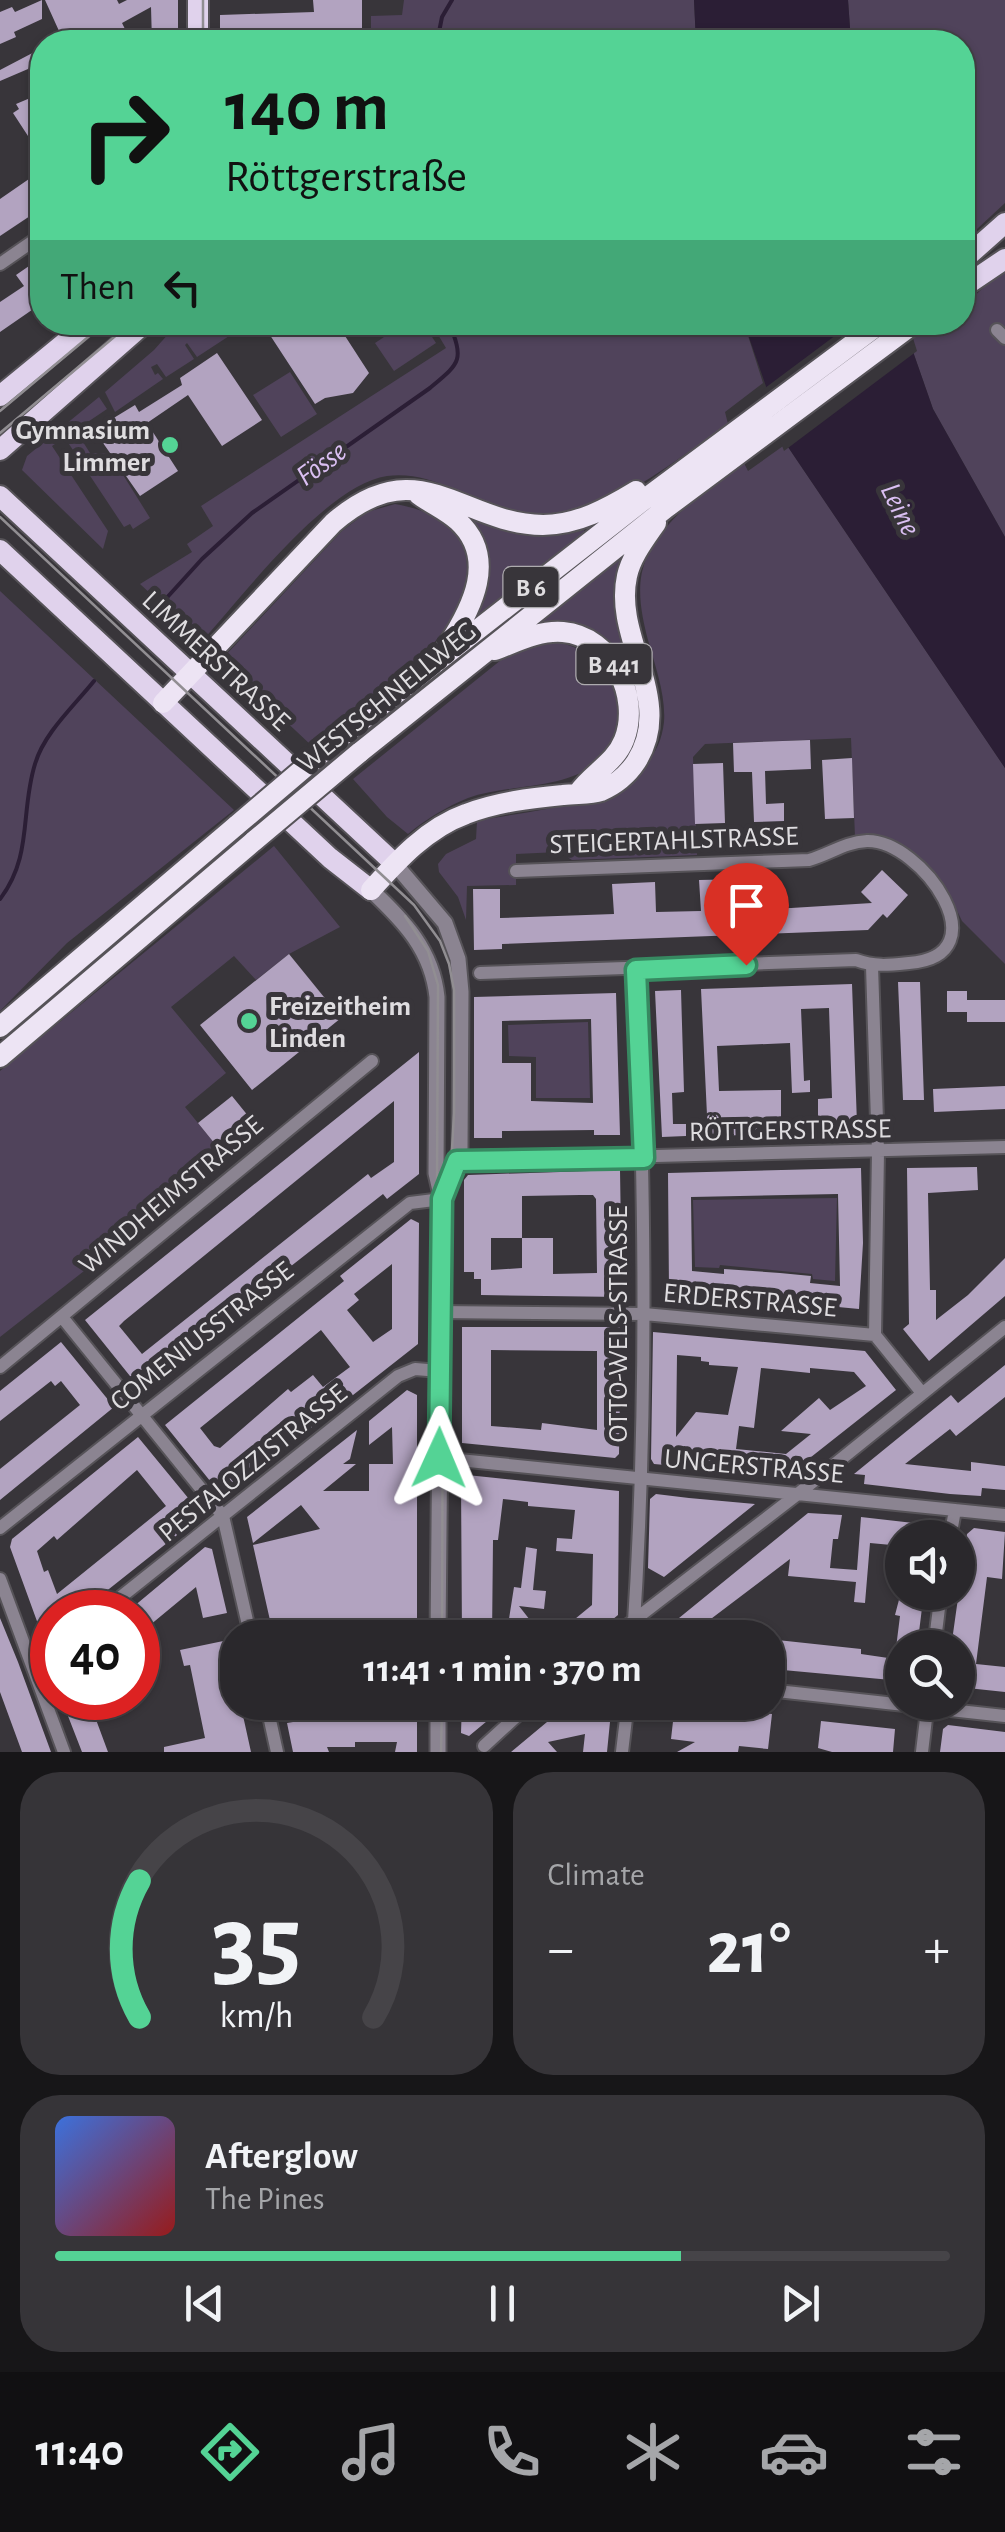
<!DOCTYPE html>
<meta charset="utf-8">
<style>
body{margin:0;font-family:"Alegreya Sans",sans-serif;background:#363438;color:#f1f3f6;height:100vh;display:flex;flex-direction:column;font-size:38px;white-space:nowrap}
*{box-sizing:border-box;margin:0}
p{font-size:32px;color:#a5a6a9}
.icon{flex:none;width:55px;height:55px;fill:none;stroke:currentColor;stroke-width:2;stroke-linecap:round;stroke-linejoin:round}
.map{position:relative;height:1752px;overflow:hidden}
.details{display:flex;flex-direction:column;gap:20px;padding:20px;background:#171618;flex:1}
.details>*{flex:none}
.top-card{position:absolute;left:30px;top:30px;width:945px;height:305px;border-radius:40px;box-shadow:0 2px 8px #0004,0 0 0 2px #464448;background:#54d395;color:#111;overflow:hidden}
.tools{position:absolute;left:885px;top:1520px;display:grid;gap:20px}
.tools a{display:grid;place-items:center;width:90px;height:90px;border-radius:50%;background:#2a282c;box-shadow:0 2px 8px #0004,0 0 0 2px #464448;font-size:50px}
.speed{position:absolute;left:30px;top:1590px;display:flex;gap:20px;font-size:50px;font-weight:700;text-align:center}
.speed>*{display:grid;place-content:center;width:130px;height:130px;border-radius:50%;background:#2a282c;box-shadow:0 2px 8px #0004,0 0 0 2px #464448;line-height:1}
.speed .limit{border:15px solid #d22;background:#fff;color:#111}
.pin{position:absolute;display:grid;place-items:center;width:85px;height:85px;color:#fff;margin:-102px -42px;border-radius:50% 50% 50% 0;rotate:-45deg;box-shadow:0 0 10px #0007}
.pin .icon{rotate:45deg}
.me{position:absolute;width:110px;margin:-55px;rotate:1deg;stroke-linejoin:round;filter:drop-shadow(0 0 8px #0008)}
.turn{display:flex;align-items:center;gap:35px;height:210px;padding:0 30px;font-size:45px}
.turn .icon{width:130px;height:130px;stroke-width:2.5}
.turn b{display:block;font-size:70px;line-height:85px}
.then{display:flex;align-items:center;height:95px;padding:0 30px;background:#0003;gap:20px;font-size:38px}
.big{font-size:75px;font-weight:700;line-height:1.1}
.details .widget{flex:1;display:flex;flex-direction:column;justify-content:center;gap:15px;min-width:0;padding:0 35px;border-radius:40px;background:#363438}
.details .dial{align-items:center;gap:0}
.dial svg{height:260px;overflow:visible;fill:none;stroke:#464448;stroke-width:7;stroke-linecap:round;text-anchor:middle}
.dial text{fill:#f1f3f6;stroke:none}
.song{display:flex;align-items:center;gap:30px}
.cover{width:120px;height:120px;border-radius:15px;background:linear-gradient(135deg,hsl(220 70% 55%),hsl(0 70% 35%))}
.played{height:10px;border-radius:5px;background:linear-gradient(90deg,#54d395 70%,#464448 70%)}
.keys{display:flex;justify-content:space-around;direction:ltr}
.heat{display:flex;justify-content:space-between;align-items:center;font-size:55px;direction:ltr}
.details .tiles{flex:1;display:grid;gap:20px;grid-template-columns:1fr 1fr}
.widget:last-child{grid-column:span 2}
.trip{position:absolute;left:220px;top:1620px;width:565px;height:100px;border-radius:40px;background:#2a282c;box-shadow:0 2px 8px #0004,0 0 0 2px #464448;font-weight:700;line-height:100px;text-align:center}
.menu{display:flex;height:160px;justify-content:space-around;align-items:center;background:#111012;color:#a5a6a9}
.menu .icon{width:70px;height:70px}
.menu .on{color:#54d395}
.menu b{font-size:45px;color:#f1f3f6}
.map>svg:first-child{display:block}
</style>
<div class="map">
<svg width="1005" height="1752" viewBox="0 0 1005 1752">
<rect width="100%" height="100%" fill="#38353a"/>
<!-- green -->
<path fill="#50435b" d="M404,0h290l2,42h-325v-26l31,-1z
M848,0h157v203l-42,39 -1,-200h-111z
M1005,267v270l-72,-128 -30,-86 59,-1 1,-15z
M178,323h71l-52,34 -10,-14 -2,2 9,14 -28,18 -9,-13 -6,3 4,8 3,-2 5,6 -48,33 -10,-20 49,-42z
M405,323h18l13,20 -42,28 -19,-28z
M431,323h313l19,60 -38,29 3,12c-62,42 -137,110 -218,87 -40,-11 -79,-41 -123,-35 -61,9 -144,120 -185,165l-62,-57 52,-32 -5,-8 26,-18 -12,-20 245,-158z
M290,372l27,42 -36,23 -28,-42z
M99,397l8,12 -55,37 56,85 -5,18 -81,-79 5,-14z
M78,434l12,19 20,1 40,64 -17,11 -3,-5 -6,3 -57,-86z
M786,444l219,324v196l-43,-43 -13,-27 -10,-12 -46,-42 -18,-5 -20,2 -4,-99 -146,6 -12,13 4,98 -125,5 -13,-8 -43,2v31l-49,1 -1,34 -8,-23 -19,-25 -1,-8 8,-10 30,-15 1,-18c63,-13 178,-16 187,-99 2,-27 -9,-56 -16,-82 -7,-27 -13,-57 -1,-83 19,-41 62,-69 96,-96l5,10z
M395,504c95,16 85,88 33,146l-116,96 -83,-78 -6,-10 119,-127 25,-19z
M466,514c40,17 74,29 118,16l1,3 -105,82 -4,-2z
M623,553l17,141v34l-11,24 -10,-94 -86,-35z
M0,591l234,219 -167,133 -67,68z
M548,641c24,3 45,11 59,32 12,18 16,39 9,60 -21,62 -98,47 -148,65 -22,9 -42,21 -60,36l-21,-17 -34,-38 148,-119 22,-12z
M274,846l66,81 -51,27 -33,26 -22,-24 -63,51 55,66 -41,34 30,37 4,21 -219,172v-266z
M588,1022l2,76h-54v-41l-27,-1 -1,-31z
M837,1198l-2,83 -22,-2 -1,-5 -92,-9 -1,3 -24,-1 -2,-67z"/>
<!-- water -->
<path fill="#2b1e35" d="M694,0h154l3,42h-155z
M744,323h159l30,86 72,128v231l-219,-324z"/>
<!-- pier -->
<path fill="#38353a" d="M908,322l9,29 -133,100 -23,-60 91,-68z"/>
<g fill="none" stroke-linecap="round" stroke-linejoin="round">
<!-- stream -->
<path stroke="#2b1e35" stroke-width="4" d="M437,42l5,-25 10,-17
M162,603l40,-44 50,-46 178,-125c31,-26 34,-27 19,-66
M0,899c33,-43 20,-87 35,-135 9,-31 39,-58 59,-83"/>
</g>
<!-- building -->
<path fill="#b2a3c0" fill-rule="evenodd" d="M42,0v19l-28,13 2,5 -16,7v-32l12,-5 3,5z
M45,0h72l2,4 8,-4h51v42h-26l-1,-35 -29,16 6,12 -8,4 2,3h-58z
M313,0h49v42h-142v-27l94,-3z
M42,48v15l-42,18v-11z
M42,93v33l-14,10 -15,-23 6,-4 -3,-5z
M42,170v38l-42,28v-37z
M42,257v46l-42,29v-30l24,-16 -8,-11z
M277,322h31l2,5 26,-5 33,51 -16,20 -28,5 -10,6 -49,-75z
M217,353l45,67 -40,26 -34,-51 -41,28 31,48 -38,25 -46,-66 41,-25 4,7 43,-27 -2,-7z
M810,740l1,29 -46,2 1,33 18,-1v18l-30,1 -2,-50h-18l-1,-29z
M852,758l2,60 -29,1 -3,-59z
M723,763l2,60 -30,1 -2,-60z
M882,870l26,25 -21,23 -4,-4 -15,16 -366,14v5l-28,1 -1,-61h27v29l114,-4 -2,-30 43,-2 1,30 45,-1 -2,-31 46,-1 1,30 45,-1 81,-5 -11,-11z
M289,954l52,64 -89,72 -52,-65z
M898,982h22l4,118h-21z
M852,984l5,140 -39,-1v-24l14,-1 -3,-90 -28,1 3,72 6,-1v12l-18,1 -2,-50 -73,3 2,45 62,-1v32h7l1,12 -81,2 -7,-147z
M681,990l3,102 -12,1 1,31h13v12l-24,1 -7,-146z
M947,991h20v9h38v22h-38v-10h-20z
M616,993l4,142h-26v-5l-92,1v7h-28v-141zM591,1019l2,84 -62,-2v-38h-29v-42z
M419,1052v122l-32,25 -4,-5 -245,192 -53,-66zM394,1101v61l-23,16 -3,-4 -226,180 -23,-28 5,-5z
M1005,1086v23l-71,3 -1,-23z
M232,1096l17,21 -34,27 -17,-21z
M977,1167l1,23 -50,3 2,97h6v30l32,-25 37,-37v38l-76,65 -26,-32 6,-5 -2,-156z
M861,1168l2,75 -4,66 -190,-18 -1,-118zM838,1194l2,92 -30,-3 1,-7 -31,-3 -56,-4v5l-32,-3 -1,-74z
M620,1170l2,127 -141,-2v-16h-7v-7h-10v-92l4,-5zM580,1195h13l3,4 1,74 -44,1v-36h-31v-42zM491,1238h31v30l-31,2z
M411,1219l8,4 -1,121 -195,153 -58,-72 179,-144 -4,-5zM392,1264v65l-19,13 -26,-32 12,-10 -5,-6zM321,1330l29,37 -27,20 -10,-12 -22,17 -3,-3 -68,59 -6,-2 -14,-18z
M462,1327h159l-2,127 -4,4 -153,-15zM491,1350l106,1v79l-55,-7 -1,7 -50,-4z
M653,1332l212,19 31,39 -109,86 -133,-12 -3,-5zM677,1355l24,2v4l8,1v3l29,2 -10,48 -32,-3 -20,25zM761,1368l49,5v-5l44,4 12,14 -36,24 -11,-12 -38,33 30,3 -25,20 -50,-5 3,-23 15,2z
M61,1342l53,65 -114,93v-31l80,-64 -19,-24 -6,5 -4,-5 -51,40v-30z
M1005,1365v32l-49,39 -6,-7 -45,35 66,7v-9l34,4v24l-23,-2 -1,8 -31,-2 -86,-10 1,-9 -11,-1 97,-79 7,8z
M407,1390l10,5v243h-143l-21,-93 67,-16 -19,-24 -48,38 -6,-26 110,-87 -7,29 -7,5h13l-33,27h46v-27h24l-1,-37 -23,18v-24z
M138,1437l60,73 -2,10 -116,92h-28v25l-10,-2 -32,-88 2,-8zM137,1470l29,36 -109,88 -9,-24 -4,2 -7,-21 17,-15 3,4z
M467,1475l152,16 -1,124 -28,23h-45l16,-14 3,4 28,-23 1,-51 -37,-3 1,-13 15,1 3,-29 -47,-4v-4l-25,-3 -5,41h-5l-1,98h-30l-1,-158z
M656,1494l33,4 66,6 -91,73 -16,-9 2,-69z
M808,1513l34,2 -4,24h-5l-3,29 27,2 4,-53 70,8 4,5 -2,8h-31v8l-32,-3 -5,60 -11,-1 2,-20 -68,-6 2,-17 -99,75 -12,-16z
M974,1528l31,4 -3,47 -15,-2 -11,87 29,3v25l-47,-5v-39h-7l16,-114z
M205,1547l7,2 15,64 -24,5 -7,-31 -58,48v-23h-11z
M526,1547l11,2 -4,41 13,1 -2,18 -25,-3 25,32h-38l8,-51 7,1z
M901,1592h23l-7,56h-21l4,-32 -5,-1z
M0,1618l18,44 33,90h-29l-22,-60z
M233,1639l4,17 -6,1 7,45h2l11,50h-87v-5l41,-9 -15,-73 -6,1 -4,-16z
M768,1639l93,10v5l41,6v21l-130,-12v-3l-4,-1z
M61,1698h27l20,54h-26z
M289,1702h128v50h-22l2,-10h-42v5h-28l2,5h-36l-6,-29 6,-1z
M462,1702h48l-41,34 -8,-3z
M571,1702h41l-5,50h-24l2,-18 -37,8 9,10h-46z
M675,1704l97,10 -4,35 -29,-3 -1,6h-61l18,-10 -24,-3z
M821,1721l74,8 -2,23h-61l-14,-4z
M948,1725l57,7v20h-65l3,-23z"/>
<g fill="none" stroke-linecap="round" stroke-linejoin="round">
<defs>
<path id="minor" d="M0,264l42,-29
M997,330l8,8
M872,966l6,186 -3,183 47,58
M480,973l376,-13c19,7 34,5 53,3 94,-7 13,-123 -42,-122 -22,1 -37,13 -58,19l-293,11
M457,1161l548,-14
M440,1312l204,2 231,21
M62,1317l161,199 28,122
M0,1367l372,-306
M439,1458l566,57
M0,1528l410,-325 32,-4
M950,1538l5,-28
M0,1579l64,173
M102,1612l296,-236 17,-7 25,2
M611,1638l188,-145 206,-166
M633,1638c15,-223 12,-445 3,-668
M934,1648l7,-56
M33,1668l19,-16
M768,1690l237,26
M266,1702l11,50
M484,1746l48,-44
M622,1752l6,-50
M922,1752l6,-50"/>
<path id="tertiary" d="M395,864l50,59 13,36 3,33 -1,158 -18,49
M371,890c33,31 61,60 66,107l-1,176 6,26 -4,439
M438,1752v-50"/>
<path id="primary" d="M198,42v-42
M962,261l43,-38
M962,288l43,-29
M0,396l90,-74
M0,450l146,-128
M0,496l395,368
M0,550l330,308 41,32"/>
<path id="trunk" d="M418,494c13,10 28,16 40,27 40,37 14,87 -10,124
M495,650c21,-8 44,-20 68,-18 49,4 78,65 61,108 -9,23 -32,33 -46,53
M163,703l170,-180c86,-75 128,1 210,2 34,0 65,-17 93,-34
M343,735l298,-233 241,-180
M359,753l307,-245 250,-186
M371,890c27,-30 56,-62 95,-76 31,-12 65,-16 97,-19 13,-2 26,0 38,-4 14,-6 27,-17 35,-29 40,-62 -23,-122 -9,-186 4,-19 18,-37 29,-53
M0,1027l237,-202
M0,1057l254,-216"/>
</defs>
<!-- minor casing -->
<use href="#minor" stroke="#565358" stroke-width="16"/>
<!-- tertiary casing -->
<use href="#tertiary" stroke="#565358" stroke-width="19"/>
<!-- primary casing -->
<use href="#primary" stroke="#565358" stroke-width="24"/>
<!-- trunk casing -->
<use href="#trunk" stroke="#565358" stroke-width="24"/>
<!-- minor -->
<use href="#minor" stroke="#8b8491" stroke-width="12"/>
<!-- tertiary -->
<use href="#tertiary" stroke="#8b8491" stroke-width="15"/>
<!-- primary -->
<use href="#primary" stroke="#e0d2ec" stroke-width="20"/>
<!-- trunk -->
<use href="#trunk" stroke="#ede4f4" stroke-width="20"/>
<!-- tram -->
<path stroke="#918e92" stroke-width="2.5" d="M203,42v-42
M0,411l106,-89
M0,433l132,-111
M0,517l414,388 26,36 9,23 5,26v123l-11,199 -1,326
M405,916l23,35 10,34 -1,197
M441,1752l1,-50"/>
<defs>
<path id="trunk-bridge" d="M237,825l106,-90
M254,841l105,-88"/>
</defs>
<!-- trunk-bridge casing -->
<use href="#trunk-bridge" stroke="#565358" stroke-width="24" stroke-linecap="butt"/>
<!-- trunk-bridge -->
<use href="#trunk-bridge" stroke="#ede4f4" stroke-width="20"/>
</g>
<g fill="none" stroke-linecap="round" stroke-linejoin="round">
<defs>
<path id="route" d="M439,1458l3,-259 15,-38 187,-3 -8,-188 110,-5"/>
</defs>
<!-- route casing -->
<use href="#route" stroke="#378961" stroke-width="25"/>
<!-- route -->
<use href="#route" stroke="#54d395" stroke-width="18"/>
</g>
<!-- markers -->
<g fill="#54d395" stroke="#38353a" stroke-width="4">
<circle cx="170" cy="445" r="10"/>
<circle cx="249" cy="1021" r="10"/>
</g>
<g text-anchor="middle" stroke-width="10" stroke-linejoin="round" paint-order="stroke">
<!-- shield labels -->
<g fill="#38353a" stroke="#adabae" stroke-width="2.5">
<rect x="503.5" y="567" width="55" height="40" rx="8"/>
<rect x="576.5" y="644" width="75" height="40" rx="8"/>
</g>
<g font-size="25" font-weight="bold" fill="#dfdde0">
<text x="531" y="596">B 6</text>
<text x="614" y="673">B 441</text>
</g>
<!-- poi labels -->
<g font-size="28" font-weight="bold" fill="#dfdde0" stroke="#38353a" text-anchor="end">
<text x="150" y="439">Gymnasium<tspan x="150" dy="32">Limmer</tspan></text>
<text x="269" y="1015" text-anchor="start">Freizeitheim<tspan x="269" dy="32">Linden</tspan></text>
</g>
<!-- street labels -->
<g font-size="28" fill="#dfdde0" stroke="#38353a">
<text transform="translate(217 660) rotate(43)" y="10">LIMMERSTRASSE</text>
<text transform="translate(386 696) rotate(-39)" y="10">WESTSCHNELLWEG</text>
<text transform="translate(674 839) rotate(-2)" y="10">STEIGERTAHLSTRASSE</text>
<text transform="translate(790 1129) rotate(-1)" y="10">RÖTTGERSTRASSE</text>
<text transform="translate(170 1194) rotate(-40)" y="10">WINDHEIMSTRASSE</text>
<text transform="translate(750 1299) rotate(5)" y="10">ERDERSTRASSE</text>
<text transform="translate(617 1324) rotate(-90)" y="10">OTTO-WELS-STRASSE</text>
<text transform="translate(201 1335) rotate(-38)" y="10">COMENIUSSTRASSE</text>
<text transform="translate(252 1462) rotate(-39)" y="10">PESTALOZZISTRASSE</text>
<text transform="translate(754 1465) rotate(5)" y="10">UNGERSTRASSE</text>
</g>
<!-- water labels -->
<g font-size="30" font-style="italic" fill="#dabff2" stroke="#38353a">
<text transform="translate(321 463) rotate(-36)" y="10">Fösse</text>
<text transform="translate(901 509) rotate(64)" y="10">Leine</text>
</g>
</g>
</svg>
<div class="tools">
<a><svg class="icon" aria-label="sound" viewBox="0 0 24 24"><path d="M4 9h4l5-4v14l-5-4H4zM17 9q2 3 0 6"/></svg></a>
<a><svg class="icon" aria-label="search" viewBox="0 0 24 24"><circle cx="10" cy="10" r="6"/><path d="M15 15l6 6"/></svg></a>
</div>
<div class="speed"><div class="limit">40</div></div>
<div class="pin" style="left:746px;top:965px;background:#d93025"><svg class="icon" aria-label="arrive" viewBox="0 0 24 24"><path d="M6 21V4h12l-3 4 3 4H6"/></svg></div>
<svg class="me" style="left:439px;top:1458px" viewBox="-20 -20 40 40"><path d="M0-17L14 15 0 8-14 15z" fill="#54d395" stroke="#fff" stroke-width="4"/></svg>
<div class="trip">11:41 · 1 min · 370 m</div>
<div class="top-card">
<div class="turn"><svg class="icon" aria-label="right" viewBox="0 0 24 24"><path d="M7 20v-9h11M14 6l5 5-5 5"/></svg><div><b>140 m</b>Röttgerstraße</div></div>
<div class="then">Then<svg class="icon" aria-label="left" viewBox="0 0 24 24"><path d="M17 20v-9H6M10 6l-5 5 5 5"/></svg></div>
</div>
</div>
<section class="details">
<div class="tiles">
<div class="widget dial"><svg viewBox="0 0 100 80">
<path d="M14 69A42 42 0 1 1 86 69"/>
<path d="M14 69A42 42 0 0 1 14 27" stroke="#54d395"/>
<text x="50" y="56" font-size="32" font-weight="700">35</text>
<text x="50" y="72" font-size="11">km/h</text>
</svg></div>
<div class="widget"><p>Climate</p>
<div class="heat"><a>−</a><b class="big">21°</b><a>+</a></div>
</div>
<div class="widget">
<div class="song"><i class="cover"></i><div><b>Afterglow</b><p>The Pines</p></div></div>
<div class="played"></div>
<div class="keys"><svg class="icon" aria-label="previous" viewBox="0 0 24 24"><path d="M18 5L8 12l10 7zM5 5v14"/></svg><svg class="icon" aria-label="pause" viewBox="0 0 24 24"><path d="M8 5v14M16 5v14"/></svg><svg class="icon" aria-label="next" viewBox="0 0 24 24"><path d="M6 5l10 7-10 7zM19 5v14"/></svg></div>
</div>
</div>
</section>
<nav class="menu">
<b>11:40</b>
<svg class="icon on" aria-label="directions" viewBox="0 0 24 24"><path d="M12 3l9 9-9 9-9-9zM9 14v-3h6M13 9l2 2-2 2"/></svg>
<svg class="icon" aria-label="music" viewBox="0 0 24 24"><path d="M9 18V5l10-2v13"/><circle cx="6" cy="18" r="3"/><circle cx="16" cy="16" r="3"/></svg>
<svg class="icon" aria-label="phone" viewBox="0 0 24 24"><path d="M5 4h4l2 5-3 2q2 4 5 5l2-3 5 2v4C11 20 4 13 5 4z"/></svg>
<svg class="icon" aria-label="climate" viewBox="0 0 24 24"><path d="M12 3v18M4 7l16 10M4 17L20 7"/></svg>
<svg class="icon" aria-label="car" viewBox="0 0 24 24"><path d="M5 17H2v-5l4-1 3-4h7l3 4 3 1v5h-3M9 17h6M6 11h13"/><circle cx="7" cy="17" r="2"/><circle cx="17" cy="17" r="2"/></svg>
<svg class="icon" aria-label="filters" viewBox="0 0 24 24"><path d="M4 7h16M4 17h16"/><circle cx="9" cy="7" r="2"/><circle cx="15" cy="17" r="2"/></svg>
</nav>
